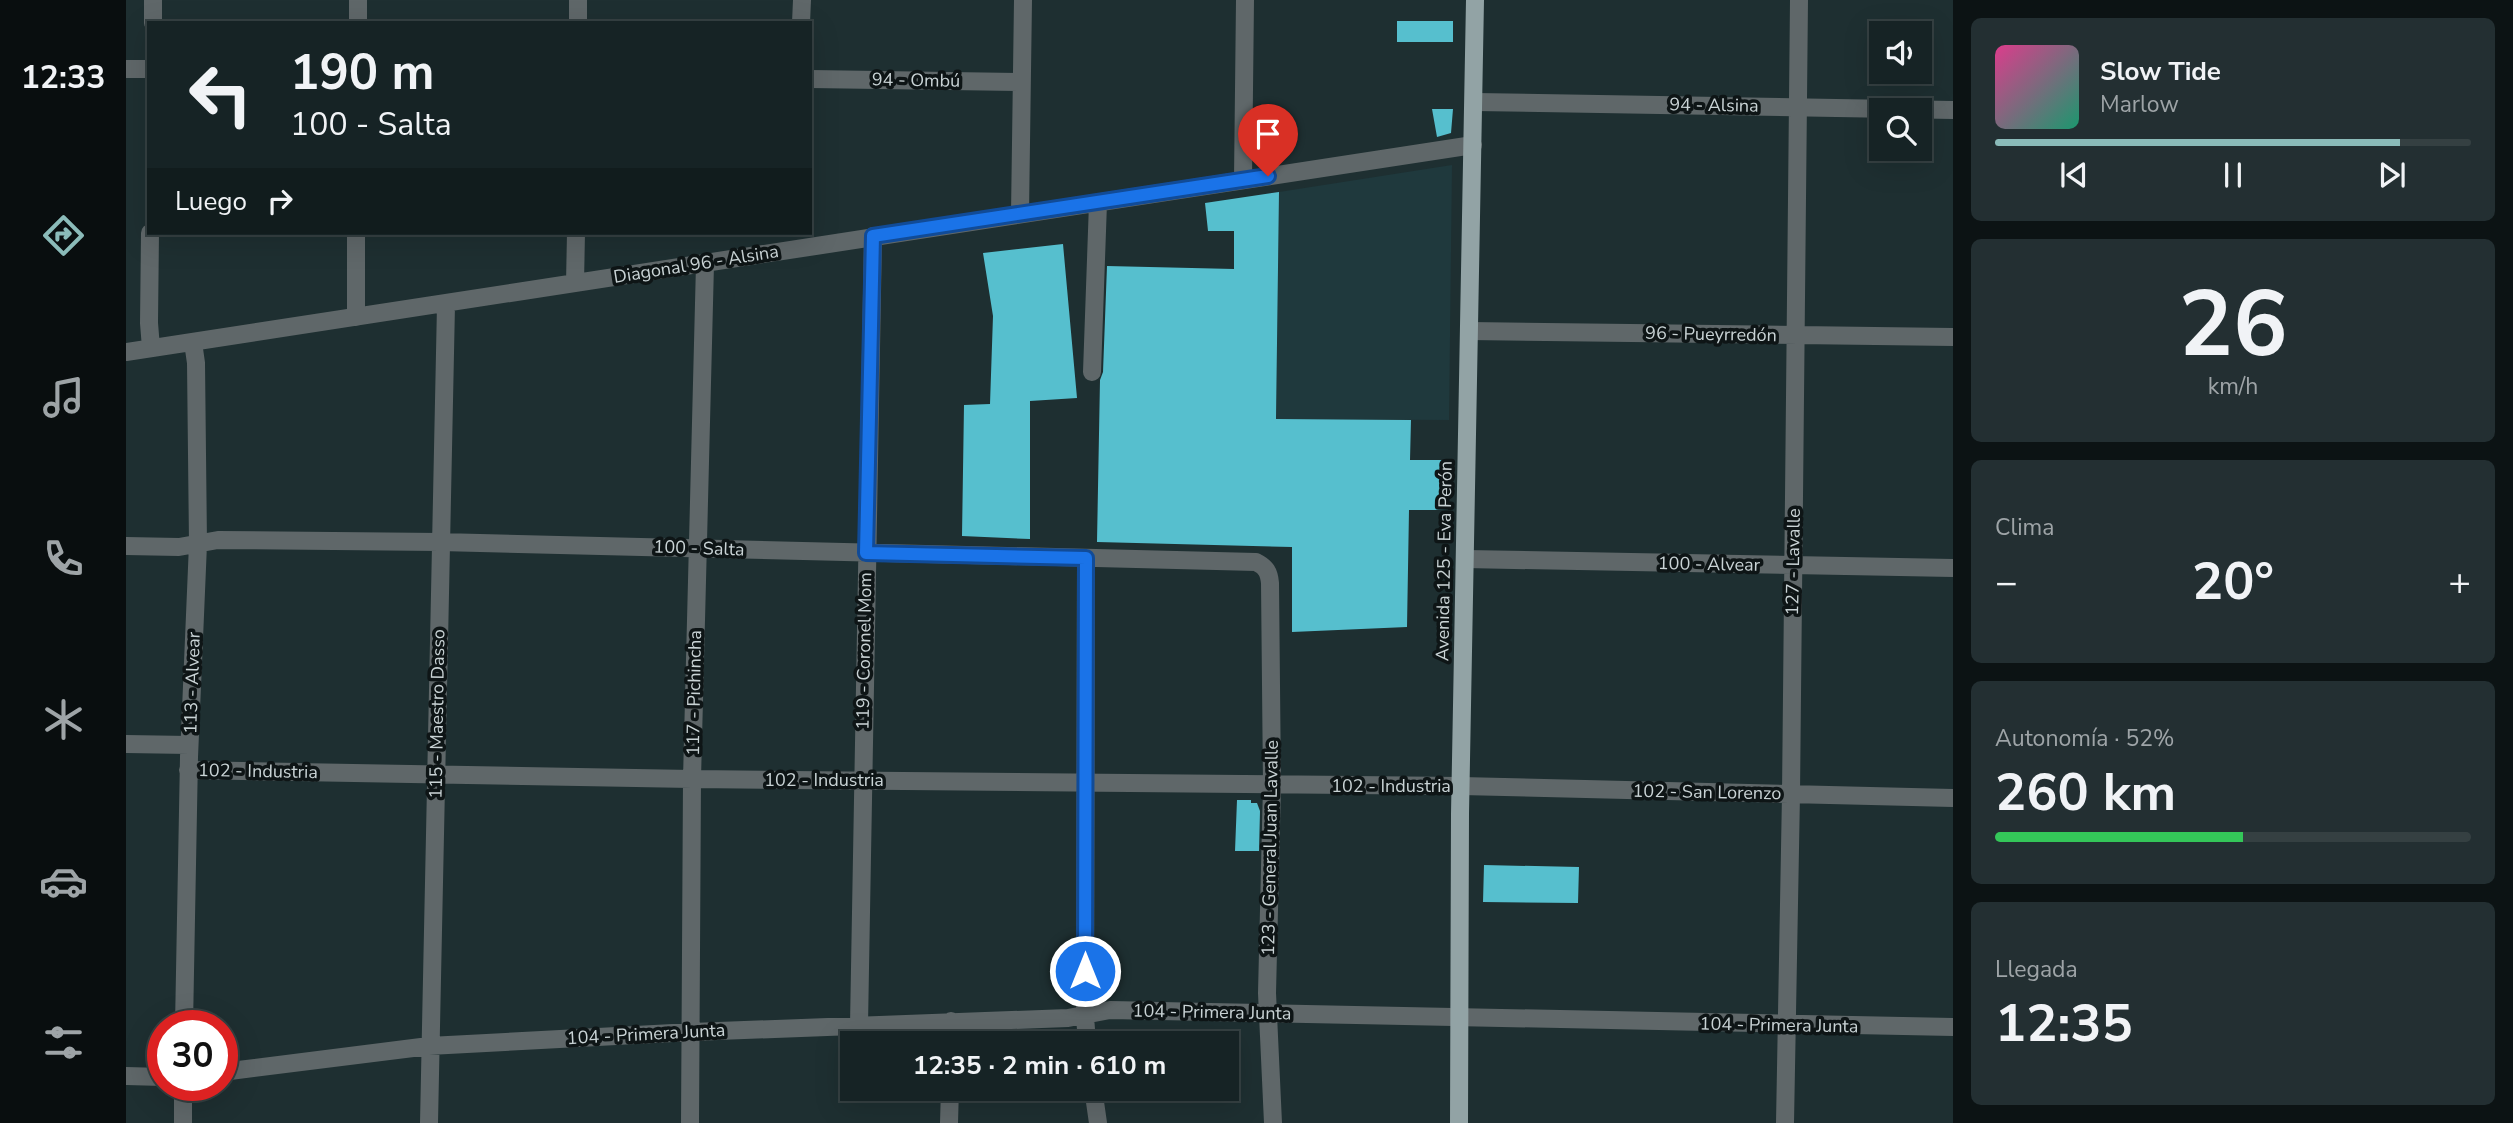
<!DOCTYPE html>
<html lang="es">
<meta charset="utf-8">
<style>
body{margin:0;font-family:"Nunito Sans",sans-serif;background:#232f32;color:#f1f3f6;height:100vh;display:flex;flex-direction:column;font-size:26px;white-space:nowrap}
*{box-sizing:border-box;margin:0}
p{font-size:23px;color:#9ea4a7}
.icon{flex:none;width:38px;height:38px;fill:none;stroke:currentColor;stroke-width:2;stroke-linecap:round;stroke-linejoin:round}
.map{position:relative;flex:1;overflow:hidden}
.details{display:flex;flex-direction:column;gap:18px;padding:18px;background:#0c1314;width:560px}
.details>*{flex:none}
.banner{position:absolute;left:21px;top:21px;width:665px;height:214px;border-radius:0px;box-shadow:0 7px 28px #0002,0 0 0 2px #354042;background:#162325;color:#f1f3f6;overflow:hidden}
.fabs{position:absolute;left:1743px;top:21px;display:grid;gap:14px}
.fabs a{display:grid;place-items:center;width:63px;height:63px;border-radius:0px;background:#162325;box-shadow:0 7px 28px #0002,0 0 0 2px #354042;font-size:35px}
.speed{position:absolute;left:21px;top:1010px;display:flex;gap:14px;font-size:35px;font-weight:700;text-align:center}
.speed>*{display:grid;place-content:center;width:91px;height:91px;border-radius:50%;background:#162325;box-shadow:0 7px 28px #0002,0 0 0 2px #354042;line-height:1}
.speed .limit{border:10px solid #d22;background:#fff;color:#111}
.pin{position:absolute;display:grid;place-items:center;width:60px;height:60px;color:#fff;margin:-72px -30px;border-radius:50% 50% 50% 0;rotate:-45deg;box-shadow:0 0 7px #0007}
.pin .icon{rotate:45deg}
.me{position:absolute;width:77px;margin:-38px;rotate:0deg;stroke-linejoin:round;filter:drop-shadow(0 0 5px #0008)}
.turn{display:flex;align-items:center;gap:24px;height:147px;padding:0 28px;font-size:32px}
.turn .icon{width:91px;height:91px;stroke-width:2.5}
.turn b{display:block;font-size:49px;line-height:60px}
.then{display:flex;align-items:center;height:66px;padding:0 28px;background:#0003;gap:14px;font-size:26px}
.big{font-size:52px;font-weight:700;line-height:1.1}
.details .card{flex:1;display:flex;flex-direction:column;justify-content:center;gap:10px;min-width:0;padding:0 24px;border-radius:10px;background:#232f32}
.details .dial{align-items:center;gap:0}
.dial b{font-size:91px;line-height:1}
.song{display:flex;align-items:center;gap:21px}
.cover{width:84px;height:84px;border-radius:10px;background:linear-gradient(135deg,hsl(330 70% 55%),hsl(160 70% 35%))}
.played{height:7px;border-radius:4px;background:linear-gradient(90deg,#8bbbb9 85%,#354042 85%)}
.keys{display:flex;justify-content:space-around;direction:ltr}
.heat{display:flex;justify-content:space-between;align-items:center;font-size:38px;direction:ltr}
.charge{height:10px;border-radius:5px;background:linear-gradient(90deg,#34c759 52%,#354042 0)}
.trip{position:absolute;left:714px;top:1031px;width:399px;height:70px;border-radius:0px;background:#162325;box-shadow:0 7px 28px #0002,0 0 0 2px #354042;font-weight:700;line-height:70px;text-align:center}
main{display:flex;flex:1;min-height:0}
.tab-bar{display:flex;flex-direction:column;width:126px;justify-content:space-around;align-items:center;background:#090e0f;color:#9ea4a7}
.tab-bar .icon{width:49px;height:49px}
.tab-bar .selected{color:#8bbbb9}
.tab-bar b{font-size:32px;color:#f1f3f6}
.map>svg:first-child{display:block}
</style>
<main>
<nav class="tab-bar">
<b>12:33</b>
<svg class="icon selected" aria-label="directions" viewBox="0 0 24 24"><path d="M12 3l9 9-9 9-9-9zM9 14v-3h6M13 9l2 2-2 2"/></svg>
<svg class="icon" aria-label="music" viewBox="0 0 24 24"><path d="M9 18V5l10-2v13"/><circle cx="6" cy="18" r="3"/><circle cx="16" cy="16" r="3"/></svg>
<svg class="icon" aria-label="phone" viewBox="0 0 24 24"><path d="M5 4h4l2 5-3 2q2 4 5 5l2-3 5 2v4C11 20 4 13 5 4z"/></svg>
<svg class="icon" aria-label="climate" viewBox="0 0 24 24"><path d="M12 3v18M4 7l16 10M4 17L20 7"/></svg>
<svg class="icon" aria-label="car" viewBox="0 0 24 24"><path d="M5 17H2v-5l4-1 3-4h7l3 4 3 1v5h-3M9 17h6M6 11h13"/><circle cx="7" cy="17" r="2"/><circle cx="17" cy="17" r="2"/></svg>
<svg class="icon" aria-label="filters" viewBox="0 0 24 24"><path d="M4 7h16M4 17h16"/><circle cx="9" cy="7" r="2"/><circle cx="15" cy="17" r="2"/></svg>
</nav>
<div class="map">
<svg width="1827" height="1123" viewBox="0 0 1827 1123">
<rect width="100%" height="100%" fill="#1e2f31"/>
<!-- built -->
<path fill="#1f393d" d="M1326,165l-3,255 -173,-1 3,-227z"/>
<!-- building -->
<path fill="#56bfce" d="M1271,21h56v21h-56z
M1306,109h21l-2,24 -14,4z
M1153,192l-3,227 135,1 -1,40h38v50h-39l-2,117 -115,5v-85l-195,-5 3,-162 3,-8 4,-106 127,3v-38h-26l-3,-28z
M937,244l14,154 -47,3v138l-68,-3 2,-131 26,-1 3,-88 -10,-63z
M1111,800h14v3h6l3,8 -1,40h-24z
M1358,865l95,2 -1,36 -95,-1z"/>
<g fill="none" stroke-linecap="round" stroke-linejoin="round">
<!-- minor -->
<path stroke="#5f6769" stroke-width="18" d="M27,23v-23
M232,23v-23
M452,23v-23
M675,23l1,-23
M0,69h23
M684,79l211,3
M1349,102l478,8
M1117,179l2,-179
M894,214l3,-214
M24,233l-1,90 2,25
M449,283l1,-50
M230,317v-84
M1343,331l484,6
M0,352l1347,-207
M966,372l6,-169
M0,546l53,1 39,-7 222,2 816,20c10,5 13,10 14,21l2,202 -5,208 6,130
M960,558l-1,458 2,27
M1339,559l488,9
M0,744l63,1
M62,770l504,9 769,7 492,12
M733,1025l14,-789
M58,1026l5,-269 9,-213 -2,-181 -3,-21
M825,1043v-22
M96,1072l207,-26 263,-14 376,-14 42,-8 843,17
M0,1076l37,1
M967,1088l5,35
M57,1123v-38
M303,1123l17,-818
M564,1123l2,-344 13,-515
M823,1123l1,-35
M1659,1123l6,-329 8,-794"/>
<!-- major -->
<path stroke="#92a3a5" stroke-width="18" d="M1333,1123l1,-309 15,-814"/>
</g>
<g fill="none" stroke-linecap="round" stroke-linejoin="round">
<defs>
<path id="route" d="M959,971l1,-413 -220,-5 7,-317 395,-60"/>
</defs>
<!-- route casing -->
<use href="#route" stroke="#114b97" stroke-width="18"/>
<!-- route -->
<use href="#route" stroke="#1a73e8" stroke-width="12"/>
</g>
<g text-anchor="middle" stroke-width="7" stroke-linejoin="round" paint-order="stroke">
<!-- street labels -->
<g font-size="18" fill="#c9d3d5" stroke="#0e1516">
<text transform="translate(790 80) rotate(1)" y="6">94 - Ombú</text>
<text transform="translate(1588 105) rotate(1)" y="6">94 - Alsina</text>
<text transform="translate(570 264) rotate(-9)" y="6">Diagonal 96 - Alsina</text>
<text transform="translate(1585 334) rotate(1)" y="6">96 - Pueyrredón</text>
<text transform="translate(573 548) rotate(2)" y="6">100 - Salta</text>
<text transform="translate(1318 561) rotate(-89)" y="6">Avenida 125 - Eva Perón</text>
<text transform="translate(1667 562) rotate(-89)" y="6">127 - Lavalle</text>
<text transform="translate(1583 564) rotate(1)" y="6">100 - Alvear</text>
<text transform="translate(738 651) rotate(-89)" y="6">119 - Coronel Mom</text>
<text transform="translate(66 683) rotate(-88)" y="6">113 - Alvear</text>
<text transform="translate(568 693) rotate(-89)" y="6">117 - Pichincha</text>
<text transform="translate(311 714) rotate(-89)" y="6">115 - Maestro Dasso</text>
<text transform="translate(132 771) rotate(1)" y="6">102 - Industria</text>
<text x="698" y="786">102 - Industria</text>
<text x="1265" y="792">102 - Industria</text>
<text transform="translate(1581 792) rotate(1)" y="6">102 - San Lorenzo</text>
<text transform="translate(1144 848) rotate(-89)" y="6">123 - General Juan Lavalle</text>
<text transform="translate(1086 1012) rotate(1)" y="6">104 - Primera Junta</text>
<text transform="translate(1653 1025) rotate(1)" y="6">104 - Primera Junta</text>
<text transform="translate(520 1034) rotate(-3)" y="6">104 - Primera Junta</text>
</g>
</g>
</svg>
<div class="fabs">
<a><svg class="icon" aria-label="sound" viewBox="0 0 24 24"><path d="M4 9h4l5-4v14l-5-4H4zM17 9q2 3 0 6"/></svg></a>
<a><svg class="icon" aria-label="search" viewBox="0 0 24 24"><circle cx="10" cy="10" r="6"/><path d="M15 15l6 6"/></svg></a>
</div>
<div class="speed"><div class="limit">30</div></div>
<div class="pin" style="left:1142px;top:176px;background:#d93025"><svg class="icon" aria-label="arrive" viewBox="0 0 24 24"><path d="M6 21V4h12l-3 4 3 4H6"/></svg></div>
<svg class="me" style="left:959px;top:971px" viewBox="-20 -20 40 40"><circle r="17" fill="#1a73e8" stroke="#fff" stroke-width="3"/><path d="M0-11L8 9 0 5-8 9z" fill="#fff"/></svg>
<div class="trip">12:35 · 2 min · 610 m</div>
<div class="banner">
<div class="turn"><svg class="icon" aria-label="left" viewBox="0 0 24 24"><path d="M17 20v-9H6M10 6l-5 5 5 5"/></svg><div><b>190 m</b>100 - Salta</div></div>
<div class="then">Luego<svg class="icon" aria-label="right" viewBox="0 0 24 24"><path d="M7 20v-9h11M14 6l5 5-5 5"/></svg></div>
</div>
</div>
<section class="details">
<div class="card">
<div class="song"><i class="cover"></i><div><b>Slow Tide</b><p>Marlow</p></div></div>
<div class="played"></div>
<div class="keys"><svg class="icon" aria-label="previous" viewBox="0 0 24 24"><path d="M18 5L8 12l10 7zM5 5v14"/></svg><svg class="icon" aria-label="pause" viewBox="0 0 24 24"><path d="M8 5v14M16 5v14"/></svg><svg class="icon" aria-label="next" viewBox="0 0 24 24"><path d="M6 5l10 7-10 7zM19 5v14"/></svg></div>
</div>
<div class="card dial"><b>26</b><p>km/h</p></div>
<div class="card"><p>Clima</p>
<div class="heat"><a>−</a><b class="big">20°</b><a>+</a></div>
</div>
<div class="card"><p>Autonomía · 52%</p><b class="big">260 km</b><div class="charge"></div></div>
<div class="card"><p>Llegada</p><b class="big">12:35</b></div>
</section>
</main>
